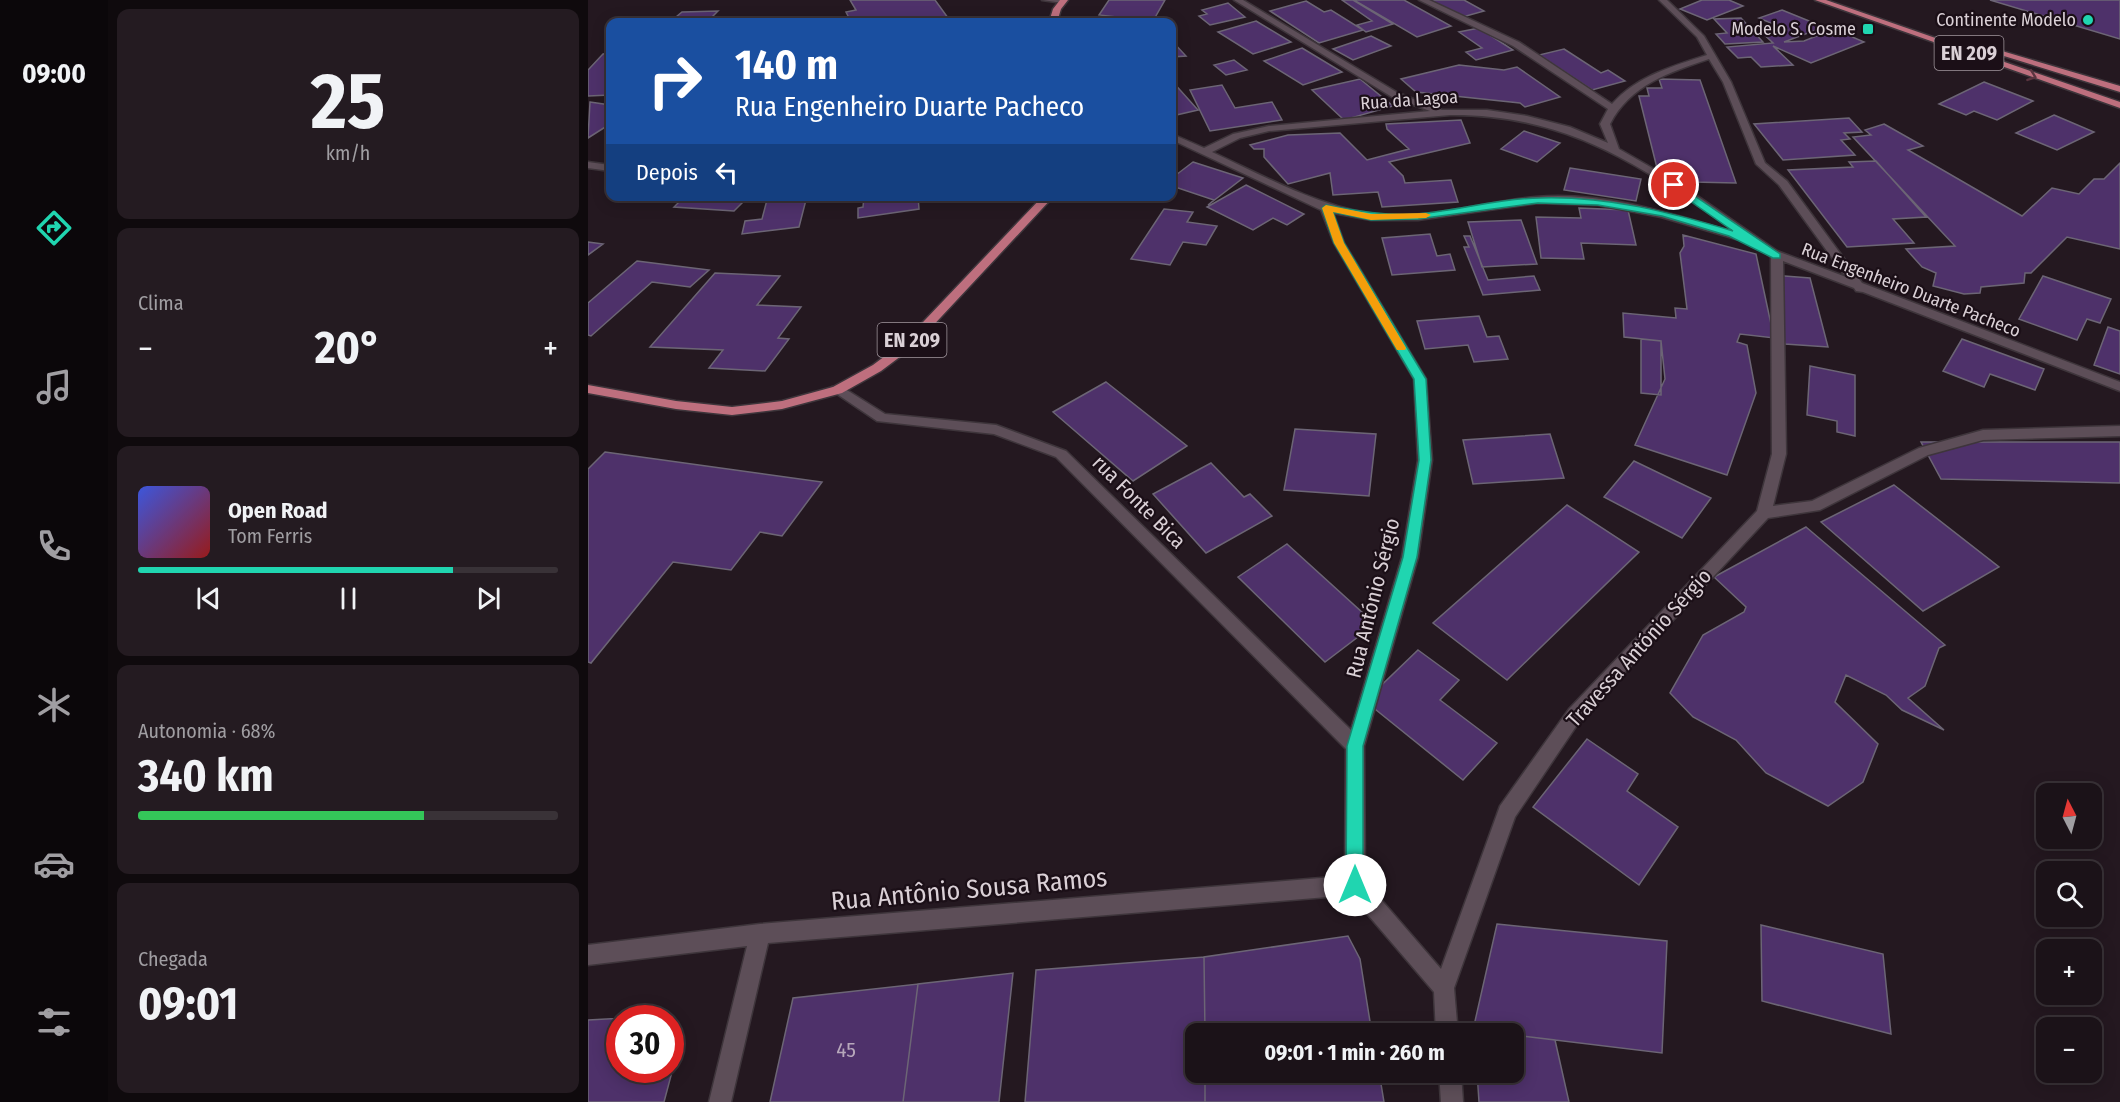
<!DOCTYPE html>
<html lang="pt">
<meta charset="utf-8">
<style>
body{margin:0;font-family:"Fira Sans Condensed",sans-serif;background:#241b21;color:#f1f3f6;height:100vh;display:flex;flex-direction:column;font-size:22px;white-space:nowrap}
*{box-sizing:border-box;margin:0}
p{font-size:20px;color:#a09ea2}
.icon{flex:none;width:33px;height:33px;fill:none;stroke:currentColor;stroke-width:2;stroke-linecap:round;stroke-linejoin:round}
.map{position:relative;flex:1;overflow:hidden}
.panel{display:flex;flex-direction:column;gap:9px;padding:9px;background:#0f0a0d;width:480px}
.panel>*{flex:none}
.banner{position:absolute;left:18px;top:18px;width:570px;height:183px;border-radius:12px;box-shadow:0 3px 15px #0003,0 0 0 2px #393237;background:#1a4fa0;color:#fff;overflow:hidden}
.needle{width:39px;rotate:354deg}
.buttons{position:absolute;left:1448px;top:783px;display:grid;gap:12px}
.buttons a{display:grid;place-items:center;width:66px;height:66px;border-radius:12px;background:#1b1218;box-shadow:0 3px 15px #0003,0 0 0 2px #393237;font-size:30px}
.speed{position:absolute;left:18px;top:1005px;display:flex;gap:12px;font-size:30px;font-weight:700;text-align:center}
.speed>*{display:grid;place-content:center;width:78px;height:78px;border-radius:50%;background:#1b1218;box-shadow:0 3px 15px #0003,0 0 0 2px #393237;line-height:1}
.speed .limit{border:9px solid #d22;background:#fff;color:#111}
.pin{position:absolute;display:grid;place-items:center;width:51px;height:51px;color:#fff;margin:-26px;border:3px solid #fff;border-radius:50%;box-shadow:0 2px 6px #0007}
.me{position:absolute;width:66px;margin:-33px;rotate:0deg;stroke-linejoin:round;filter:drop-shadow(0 0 4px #0008)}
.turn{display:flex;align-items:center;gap:21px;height:126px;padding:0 30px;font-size:27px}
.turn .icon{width:78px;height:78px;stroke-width:2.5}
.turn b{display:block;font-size:42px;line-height:51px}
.then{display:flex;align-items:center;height:57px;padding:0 30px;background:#0003;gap:12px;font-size:22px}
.big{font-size:45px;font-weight:700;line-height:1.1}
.panel .card{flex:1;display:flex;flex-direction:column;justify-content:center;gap:9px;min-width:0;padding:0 21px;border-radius:12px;background:#241b21}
.panel .dial{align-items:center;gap:0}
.dial b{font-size:78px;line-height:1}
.song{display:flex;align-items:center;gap:18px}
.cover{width:72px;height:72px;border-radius:9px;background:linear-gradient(135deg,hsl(230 70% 55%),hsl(0 70% 35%))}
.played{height:6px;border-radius:3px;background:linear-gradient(90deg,#20d5b0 75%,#393237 75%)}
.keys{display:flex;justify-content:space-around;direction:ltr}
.heat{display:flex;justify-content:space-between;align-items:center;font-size:33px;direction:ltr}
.charge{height:9px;border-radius:4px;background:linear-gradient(90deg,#34c759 68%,#393237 0)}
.trip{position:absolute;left:597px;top:1023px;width:339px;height:60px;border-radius:12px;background:#1b1218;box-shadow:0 3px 15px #0003,0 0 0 2px #393237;font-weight:700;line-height:60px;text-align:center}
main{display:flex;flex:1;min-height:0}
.dock{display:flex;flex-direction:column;width:108px;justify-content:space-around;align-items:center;background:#0b070a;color:#a09ea2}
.dock .icon{width:42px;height:42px}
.dock .on{color:#20d5b0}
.dock b{font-size:27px;color:#f1f3f6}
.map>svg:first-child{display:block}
</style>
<main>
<nav class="dock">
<b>09:00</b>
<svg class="icon on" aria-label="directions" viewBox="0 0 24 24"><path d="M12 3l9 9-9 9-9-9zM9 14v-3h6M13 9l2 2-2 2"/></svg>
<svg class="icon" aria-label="music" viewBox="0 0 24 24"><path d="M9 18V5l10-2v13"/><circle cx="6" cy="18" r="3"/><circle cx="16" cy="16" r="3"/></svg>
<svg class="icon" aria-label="phone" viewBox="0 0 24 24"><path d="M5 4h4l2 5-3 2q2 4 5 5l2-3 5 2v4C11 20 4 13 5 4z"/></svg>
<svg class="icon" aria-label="climate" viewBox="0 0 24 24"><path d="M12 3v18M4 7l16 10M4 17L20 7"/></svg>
<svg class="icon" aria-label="car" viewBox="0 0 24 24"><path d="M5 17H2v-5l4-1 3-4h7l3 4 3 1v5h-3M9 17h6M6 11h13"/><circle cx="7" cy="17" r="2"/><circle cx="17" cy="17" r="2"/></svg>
<svg class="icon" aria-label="filters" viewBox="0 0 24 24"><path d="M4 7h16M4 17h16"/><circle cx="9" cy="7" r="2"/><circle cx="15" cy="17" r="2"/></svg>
</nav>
<section class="panel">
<div class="card dial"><b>25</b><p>km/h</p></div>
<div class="card"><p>Clima</p>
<div class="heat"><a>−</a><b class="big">20°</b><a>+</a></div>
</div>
<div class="card">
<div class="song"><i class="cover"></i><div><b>Open Road</b><p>Tom Ferris</p></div></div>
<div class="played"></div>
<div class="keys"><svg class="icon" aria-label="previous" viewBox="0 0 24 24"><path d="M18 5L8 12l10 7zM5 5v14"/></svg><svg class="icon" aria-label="pause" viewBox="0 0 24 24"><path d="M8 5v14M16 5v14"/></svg><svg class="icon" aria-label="next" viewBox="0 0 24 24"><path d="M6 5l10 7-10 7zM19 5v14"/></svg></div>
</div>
<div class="card"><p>Autonomia · 68%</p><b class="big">340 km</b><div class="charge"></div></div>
<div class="card"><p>Chegada</p><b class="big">09:01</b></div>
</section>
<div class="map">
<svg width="1532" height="1102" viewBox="0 0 1532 1102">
<rect width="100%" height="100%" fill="#241820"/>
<!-- building -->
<path fill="#4e316a" stroke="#6c6575" stroke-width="1.5" d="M262,0h85l16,22h-95l-6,-2 -4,-8 10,-2z
M521,0h56l-12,21 -54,-6z
M754,0h11l40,24 -27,8 -9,-7 15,-4z
M766,0h50l47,26 -34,11z
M839,0h37l20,11 -25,7z
M1114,0h27l14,6 -36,14 -27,-11z
M1402,0h130v39z
M718,1l18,11 7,-2 32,20 -44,13 -49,-32z
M640,3l17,14 -35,8 -11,-9 8,-2 -5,-4z
M1194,10l42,17 -40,15 20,-1 30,-12 30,13 -53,21 -38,-17 20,19 -32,2 -10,-10 -13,1 -11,-11 46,-4 -16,-15 20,6 10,-4 -28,-12z
M130,11l-11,11h-37l12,-10z
M1153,18l22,24 -38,2 -9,-10 11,-1 -13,-14z
M668,21l35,21 -38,12 -35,-22z
M891,28l34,22 -37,10 -10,-8 16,-4 -23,-16z
M783,36l20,10 -38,14 -20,-11z
M584,41l14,15 -14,1z
M714,48l40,24 -39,13 -39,-24z
M976,49l37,24 7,-3 17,11 -33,9 -53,-35z
M22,53v42l-22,1v-26l15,-16z
M646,60l13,10 -21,5 -12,-10z
M871,65l45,5 13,-3 43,30 -35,10 -5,-4 -104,-11 -15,-13z
M772,79l33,27 -49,14 -32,-30z
M1071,79l41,1 36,103 -44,-1 -3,-9 -31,-1 -19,-76h10l-2,-8h15z
M584,81l26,29 -26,6z
M1396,82l49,19 -36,19 -23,-9 -8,4 -27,-11z
M634,85l13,23 37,-6 10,18 -72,11 -20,-41z
M2,102l20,3v19l-22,14z
M1466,115l40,17 -37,18 -41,-17z
M1261,118l13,14 -18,1 6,6 -9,1 14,15 -72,5 -29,-36z
M873,120l9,23 -81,19 14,14 2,7 46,-3 7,22 -76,5 -4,-15 -45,3 -3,-22 -42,11 -24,-27v-8h-10l-4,-4 38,-10 52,-2 27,27 42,-11 -22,-20 -1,-5z
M1296,124l39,22 -15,4 114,66 30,-28 27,6 15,-15h10l16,-16v86l-53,-12 -36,36h-6l-1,10 -43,4 -1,6 -16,1 -31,-8 3,-13 -14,-6 -16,-18 49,-3 -102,-109 18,-2 -6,-5z
M936,131l36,12 -23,19 -36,-13z
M1288,161l50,56 -33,2 21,24 -67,4 -59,-77 65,-3 -4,-5z
M605,162l50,16 -35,27 6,-5 -42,-14v-8z
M982,168l71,11 -5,22 -72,-11z
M658,185l58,29 -17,11 -14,-7 -20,12 -46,-23z
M97,196h64l-15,15 -60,-4z
M180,196h39l-8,31 -57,7 3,-13 17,-2z
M276,196h54l1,13 -61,9v-10l5,-1z
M991,208l49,2 8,35 -55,-2 3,16 -43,-1 -5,-41 45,1z
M576,209l29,3 -6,10 30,4 -11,19 -23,-3 -13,23 -39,-6z
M933,220l16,44 -55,3 -14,-45z
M842,234l7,22 13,-2 5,16 -63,5 -10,-37z
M1095,235l73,19 18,84 -34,-4 -3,8 10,3 9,48 -29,82 -92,-30 30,-66 -4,-38 -37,-4 -1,-24 53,5 -1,-10 12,1 -7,-56 4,-7z
M876,236h6l18,44 46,-4 6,14 -57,5 -19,-48h5z
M0,242l15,2 -15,11z
M49,261l72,9 -19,17 -38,-5 -61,54 -3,-1v-32z
M127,273l65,3 -23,29 44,2 -23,31 11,1 -24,32 -56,-3 14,-18 -73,-3z
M1183,275l39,3 18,69 -43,-3z
M1455,276l68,23 -11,24 -13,-4 -10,21 -58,-21z
M891,316l8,21 12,-1 9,23 -34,3 -6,-17 -43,4 -8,-28z
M1520,327l12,4v43l-26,-9z
M1053,339l20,2v54l-20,-2z
M1374,339l82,30 -9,21 -45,-16 -6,13 -41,-16z
M1222,366l45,9v61l-18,-4v-11l-30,-6z
M518,382l81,64 -54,35 -80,-69z
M707,429l81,5 -7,62 -85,-6z
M962,434l14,44 -91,6 -10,-44z
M1333,442h199v41l-179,-4z
M17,452l217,30 -40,54 -22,-4 -29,38 -58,-8 -82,101 -3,-1v-193z
M1046,461l77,37 -29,40 -78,-41z
M623,463l33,34 6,-3 22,22 -66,37 -53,-59z
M1306,485l105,82 -76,44 -102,-89z
M979,505l72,47 -132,128 -74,-57z
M1218,527l139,118 -6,3 -14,38 -17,12 36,32 -42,-20 -16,-15 -40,-20 -11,27 43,42 -15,38 -35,24 -62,-33 -30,-33 -43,-23 -23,-24 33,-58 41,-23 2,-5 -32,-30z
M699,544l88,80 -50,38 -87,-85z
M830,650l41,30 -19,20 57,43 -34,37 -98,-79z
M999,739l51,35 -11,17 51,36 -39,58 -106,-78z
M909,924l170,17 -5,112 -189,-23z
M1173,925l122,29 8,80 -129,-33z
M760,936l12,23 12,75h-167l-1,-77z
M616,957l1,77h-9v38h9v30h-180l11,-132z
M425,973l-14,129h-96l15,-118z
M330,984l-15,118h-133l23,-104z
M73,1016l2,2h-43v52h50v-44l11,12 -17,64h-76v-82z
M926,1035l41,5 14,62h-90l-2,-30h37z
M617,1072h174l5,30h-179z"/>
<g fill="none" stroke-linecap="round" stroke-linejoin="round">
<defs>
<path id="street" d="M454,0h24l1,1 -4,2z
M646,0h9l155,93 44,17h45l40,6 43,11 38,16 -8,-19 8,-15 -95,-63 -94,-46h10l90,42 93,62c25,-28 61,-38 95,-49l-10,-18 -38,-37h8l37,36 27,46 34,81 22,18 75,102 258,99v9l-257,-99 -7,-1 -2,-3 -71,-27 3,193 -13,52 39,-5 107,-53 64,-18 137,-4v10l-137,4 -55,15 -108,55 -52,8 -187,201 -66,98 -61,171 4,46h-22l-2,-42 -83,-97 -583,48 -37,159h-22l38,-156 -159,19v-20l172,-21 585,-48 1,-127 -290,-292 -62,-23 -117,-13 -46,-31 1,-3h10l43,27 111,11 70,26 285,279 51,-173 16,-97 -4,-81 -80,-136 -13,-33 -149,-70v-6l32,14 29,-14 36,-8 161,-15 -38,-14zM1121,59l14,23 33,82 23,21 67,92 -69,-26 -97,-67 -61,-35 -9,-25c20,-39 60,-52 99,-65zM862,115c118,-1 194,52 287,118 -64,-19 -133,-42 -201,-36 -55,5 -113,25 -168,16 -55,-9 -106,-38 -156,-61l28,-14 29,-7zM950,203l60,2 63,12 75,22 9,-1 26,19 1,197 -15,57 -188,198 -69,97 -59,163 -76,-88 -1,-135 54,-189 14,-97 -6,-81 -82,-136 -11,-30 38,7h47z
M0,162l22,3v6l-22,-3z
M851,1072h22l2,30h-22z"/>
<path id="primary" d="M472,0h8l-7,9 -4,13h-8l4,-13z
M1227,0h11l294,102v6z
M1377,40l155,46v6l-155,-48z
M455,196h11l-141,151 -32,24 -39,22 -60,16 -50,6 -56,-6 -88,-16v-8l88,16 56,6 50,-6 51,-14 40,-22 32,-24z"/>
</defs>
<!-- street casing -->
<use href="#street" stroke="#3e353b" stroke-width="3"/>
<!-- primary casing -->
<use href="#primary" stroke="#3e353b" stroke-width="3"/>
<!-- street -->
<use href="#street" fill="#5d4e58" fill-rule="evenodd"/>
<!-- primary -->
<use href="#primary" fill="#be6f7e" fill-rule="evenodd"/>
</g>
<!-- one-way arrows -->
<defs><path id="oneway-chevron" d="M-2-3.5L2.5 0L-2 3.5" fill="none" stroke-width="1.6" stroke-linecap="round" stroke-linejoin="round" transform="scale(1.5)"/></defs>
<use stroke="#5c3540" href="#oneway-chevron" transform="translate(1444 76) rotate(20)"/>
<!-- route -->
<path fill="#20d5b0" stroke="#158a72" stroke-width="1.5" d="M1086,182l106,72v4h-7l-44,-22 -67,-20 -64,-11 -60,-2 -120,16 -47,1 -38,-8 11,31 82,136 5,81 -14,97 -54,189v139l-2,6 -6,3 -7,-3 -2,-6 1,-139 56,-189 16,-97 -5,-81 -80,-136 -12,-35 4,-3c31,6 60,11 91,9 41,-3 82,-16 123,-16 67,-2 130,14 193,33l-63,-44v-4z"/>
<!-- slow -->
<path fill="#f59e0b" d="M738,205l45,9 55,-1 5,2 -5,3 -55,2 -38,-8 11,31 62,105 -1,2h-8l-63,-107 -12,-35z"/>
<!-- markers -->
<g fill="#20d5b0" stroke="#1b0f17" stroke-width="2">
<circle cx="1500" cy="20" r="6"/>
<rect x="1274" y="23" width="12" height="12" rx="3"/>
</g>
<g text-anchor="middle" stroke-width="4.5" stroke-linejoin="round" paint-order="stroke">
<!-- far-poi labels -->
<g font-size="18" fill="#dad0d6" stroke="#1b0f17" text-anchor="end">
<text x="1488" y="26">Continente Modelo</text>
<text x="1268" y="35">Modelo S. Cosme</text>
</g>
<!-- far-street labels -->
<g font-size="18" fill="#dad0d6" stroke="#1b0f17">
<text transform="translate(821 100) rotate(-4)" y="6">Rua da Lagoa</text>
<text transform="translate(1323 290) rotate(21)" y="6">Rua Engenheiro Duarte Pacheco</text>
</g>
<!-- shield labels -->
<g fill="#1b0f17" stroke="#a1969d" stroke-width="1.5">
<rect x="1346.5" y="36" width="69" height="34" rx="4.5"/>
<rect x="289.5" y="323" width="69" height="34" rx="4.5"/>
</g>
<g font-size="20" font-weight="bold" fill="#dad0d6">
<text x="1381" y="60">EN 209</text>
<text x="324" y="347">EN 209</text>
</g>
<!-- street labels -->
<g font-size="21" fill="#dad0d6" stroke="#1b0f17">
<text transform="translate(551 502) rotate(45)" y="7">rua Fonte Bica</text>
<text transform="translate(785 598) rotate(-76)" y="7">Rua António Sérgio</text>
<text transform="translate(1051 648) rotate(-48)" y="7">Travessa António Sérgio</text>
</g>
<!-- near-number labels -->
<g font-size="21" fill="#b7a8bb">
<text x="258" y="1057">45</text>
</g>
<!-- near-street labels -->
<g font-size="26" fill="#dad0d6" stroke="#1b0f17">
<text transform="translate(381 889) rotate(-5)" y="9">Rua Antônio Sousa Ramos</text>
</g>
</g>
</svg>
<div class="buttons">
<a><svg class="needle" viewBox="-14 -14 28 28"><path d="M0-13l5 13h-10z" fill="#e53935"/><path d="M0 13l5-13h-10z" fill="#a09ea2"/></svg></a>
<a><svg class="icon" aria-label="search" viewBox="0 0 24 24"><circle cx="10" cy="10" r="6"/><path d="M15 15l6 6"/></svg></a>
<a>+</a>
<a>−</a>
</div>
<div class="speed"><div class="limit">30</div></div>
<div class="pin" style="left:1086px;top:185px;background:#d93025"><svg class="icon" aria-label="arrive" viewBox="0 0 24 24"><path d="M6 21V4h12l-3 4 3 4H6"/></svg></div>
<svg class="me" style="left:767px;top:885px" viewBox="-20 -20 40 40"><circle r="19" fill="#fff"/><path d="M0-13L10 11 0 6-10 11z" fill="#20d5b0"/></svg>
<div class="trip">09:01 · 1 min · 260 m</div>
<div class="banner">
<div class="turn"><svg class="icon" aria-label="right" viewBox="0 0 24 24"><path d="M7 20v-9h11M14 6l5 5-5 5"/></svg><div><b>140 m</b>Rua Engenheiro Duarte Pacheco</div></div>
<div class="then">Depois<svg class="icon" aria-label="left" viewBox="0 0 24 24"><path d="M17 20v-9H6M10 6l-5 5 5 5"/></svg></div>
</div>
</div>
</main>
